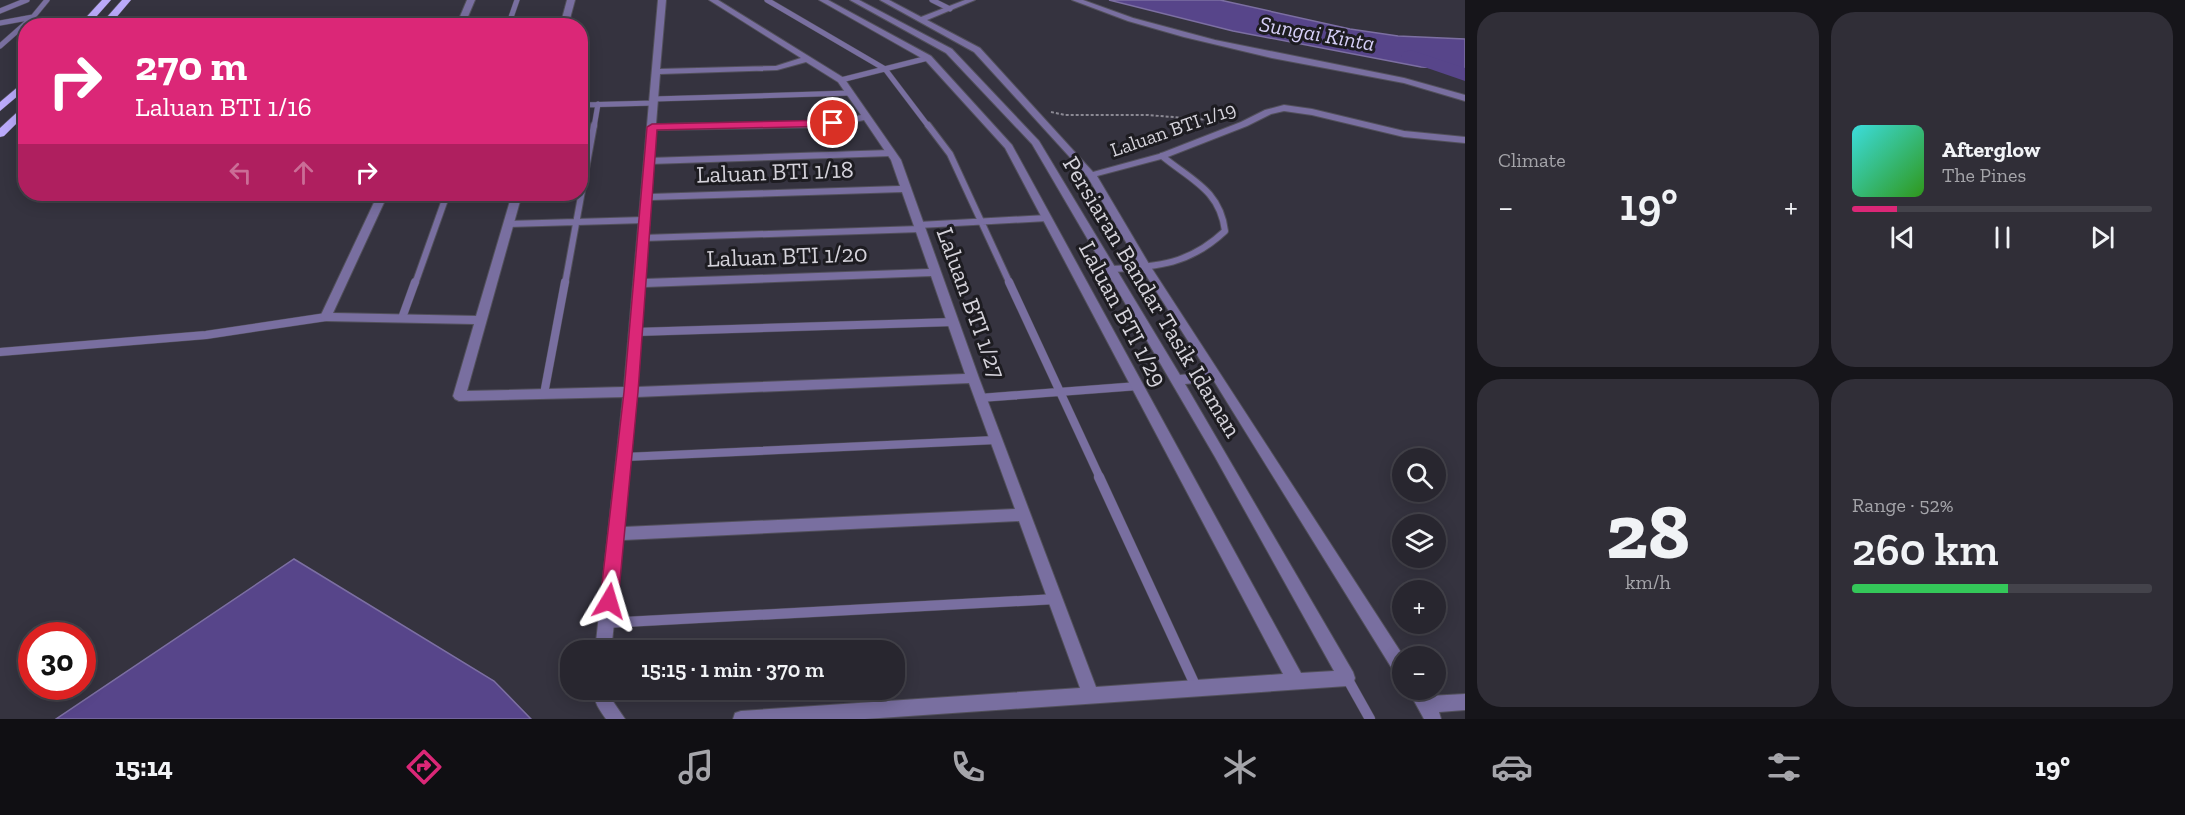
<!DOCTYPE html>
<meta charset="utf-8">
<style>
body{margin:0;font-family:"Zilla Slab",serif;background:#302e37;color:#f1f3f6;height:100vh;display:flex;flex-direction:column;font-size:22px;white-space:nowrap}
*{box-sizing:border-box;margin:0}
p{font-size:20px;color:#a5a5aa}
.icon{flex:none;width:33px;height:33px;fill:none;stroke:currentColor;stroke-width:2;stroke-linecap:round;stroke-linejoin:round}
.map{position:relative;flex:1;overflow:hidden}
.drawer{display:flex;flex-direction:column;gap:12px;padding:12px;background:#16151a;width:720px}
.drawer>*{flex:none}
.guide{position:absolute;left:18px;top:18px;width:570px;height:183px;border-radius:24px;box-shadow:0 3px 15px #0003,0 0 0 2px #44434b;background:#db2777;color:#fff;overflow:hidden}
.buttons{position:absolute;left:1392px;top:448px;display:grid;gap:12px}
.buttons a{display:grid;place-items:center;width:54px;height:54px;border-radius:50%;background:#28262f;box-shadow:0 3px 15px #0003,0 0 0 2px #44434b;font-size:30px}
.speed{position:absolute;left:18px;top:622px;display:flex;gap:12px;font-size:30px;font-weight:700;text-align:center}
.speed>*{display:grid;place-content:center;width:78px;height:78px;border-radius:50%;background:#28262f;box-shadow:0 3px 15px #0003,0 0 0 2px #44434b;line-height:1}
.speed .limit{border:9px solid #d22;background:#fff;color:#111}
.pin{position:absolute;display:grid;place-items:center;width:51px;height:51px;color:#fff;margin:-26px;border:3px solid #fff;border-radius:50%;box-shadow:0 2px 6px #0007}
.me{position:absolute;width:66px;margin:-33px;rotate:7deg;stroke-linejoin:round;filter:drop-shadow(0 0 4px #0008)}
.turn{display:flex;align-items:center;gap:21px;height:126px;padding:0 18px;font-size:27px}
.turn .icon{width:78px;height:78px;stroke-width:2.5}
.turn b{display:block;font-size:42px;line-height:51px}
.lanes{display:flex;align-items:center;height:57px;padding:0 18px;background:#0003;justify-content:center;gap:30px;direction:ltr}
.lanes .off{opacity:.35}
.big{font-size:45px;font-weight:600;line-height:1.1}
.drawer .widget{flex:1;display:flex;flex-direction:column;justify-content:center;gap:9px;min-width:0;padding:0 21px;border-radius:24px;background:#302e37}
.drawer .dial{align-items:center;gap:0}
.dial b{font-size:78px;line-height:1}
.song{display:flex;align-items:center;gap:18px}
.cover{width:72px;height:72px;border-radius:9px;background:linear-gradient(135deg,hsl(180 70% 55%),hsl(110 70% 35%))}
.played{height:6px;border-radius:3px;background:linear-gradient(90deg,#db2777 15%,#44434b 15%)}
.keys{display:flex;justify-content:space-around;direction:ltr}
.heat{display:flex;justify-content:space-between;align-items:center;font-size:33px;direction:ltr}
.charge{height:9px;border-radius:4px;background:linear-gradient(90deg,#34c759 52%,#44434b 0)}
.drawer .tiles{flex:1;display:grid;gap:12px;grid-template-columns:repeat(2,1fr)}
.trip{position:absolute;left:560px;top:640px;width:345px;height:60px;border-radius:24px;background:#28262f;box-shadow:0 3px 15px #0003,0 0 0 2px #44434b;font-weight:600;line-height:60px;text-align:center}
.tabs{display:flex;height:96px;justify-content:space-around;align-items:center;background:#100f13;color:#a5a5aa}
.tabs .icon{width:42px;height:42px}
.tabs .selected{color:#db2777}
.tabs b{font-size:27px;color:#f1f3f6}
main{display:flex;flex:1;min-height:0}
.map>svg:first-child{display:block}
</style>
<main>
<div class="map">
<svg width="1465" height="719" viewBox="0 0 1465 719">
<rect width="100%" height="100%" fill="#35333f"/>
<!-- water -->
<path fill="#57458a" stroke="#7c6fa2" stroke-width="1.5" d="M1109,0h111l130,29 48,7 67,3v30l-44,-2 -188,-36z
M294,559l200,122 37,38h-475z"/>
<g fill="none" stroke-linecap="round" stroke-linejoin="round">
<!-- river -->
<path fill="#57458a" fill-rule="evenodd" d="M1411,50l54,18v13l-61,-21 -3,-4 3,-4z"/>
<defs>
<path id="lane-far3" d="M767,0l118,69 44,58
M932,0l18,9
M0,11l27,-11
M0,23l33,-6
M508,26l9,-26
M0,46l33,-29 14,-17
M841,80l87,-22
M654,99l196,-6
M580,105l74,-2
M594,127l4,-23"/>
<path id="lane-far2" d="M928,125l22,29 60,130
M649,161l242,-8
M508,224l136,-4
M919,225l128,-7
M643,238l277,-9
M1112,269c46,-2 78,-5 113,-38 -5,-41 -34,-51 -63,-75
M415,284l32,-90
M565,284l29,-159"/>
<path id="lane-far1" d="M1009,282l91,196
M402,318l13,-36
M636,332l317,-10
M0,352l206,-17 120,-18
M544,394l21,-112
M980,398l158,-12
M625,457l371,-17"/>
<path id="lane" d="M1099,477l97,210
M606,623l450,-24
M1347,678l23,41"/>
<path id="street" d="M467,0h8l-11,26h-8z
M567,0h8l-7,26h-8z
M658,0h8l-6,69 116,-3 25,-8 -92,-58h9l126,78 57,82 78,218 117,309 187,-13 -278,-526 -80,-88 -106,-60h9l103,56 81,89 289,528 33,-2 -119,-214 -183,-313 -86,-91 -96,-53h9l93,49 87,92 141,234 28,-3 -68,-106 -53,-90 -113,-124 -94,-52h9l32,17 44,-17h10l-48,20 53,28 113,124 66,-18 82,-32 24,-12 19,-5 28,4 92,22 61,6v6l-61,-6 -92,-22 -28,-4 -13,3 -24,12 -82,32 -68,18 52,88 255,393 -2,20 -6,-2 -182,-294 -29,3 168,288 2,6 -2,6 -6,2 -482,33h-132l2,-6 6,-2 339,-23 -61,-167 -396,19 -12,111h-16l28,-254 -164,4 -4,-2 -2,-3 21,-72 -148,-3 -6,-4 58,-123h10l-55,119 143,3 36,-122h10l-55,197 157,-4zM806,62l32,20 23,33 -28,6 -177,3 4,-50 117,-4zM864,120l27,40 9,26 -249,8 5,-64 177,-3zM902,192l27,77 -284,10 6,-79zM931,276l34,98 -328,13 8,-100zM969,383l46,126 -391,18 12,-130z
M1072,0h11l50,18 82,22 189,38 61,17v6l-61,-18 -132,-25 -88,-21 -56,-16z
M594,690h16v7l15,22h-19c-7,-10 -12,-16 -12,-29z
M1408,690h17l4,6 36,-2v16l-26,2 2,7h-17z"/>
<path id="primary" d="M102,0h9l-23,26h-10z
M122,0h9l-22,26h-10z
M26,80v9l-26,22v-9z
M26,104v10l-22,22 -4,1v-9z"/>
</defs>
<!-- lane-far3 casing -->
<use href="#lane-far3" stroke="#52505b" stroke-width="6"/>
<!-- lane-far2 casing -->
<use href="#lane-far2" stroke="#52505b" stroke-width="8"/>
<!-- lane-far1 casing -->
<use href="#lane-far1" stroke="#52505b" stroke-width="9"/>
<!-- lane casing -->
<use href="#lane" stroke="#52505b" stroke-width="11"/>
<!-- street casing -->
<use href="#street" stroke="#52505b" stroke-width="2"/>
<!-- primary casing -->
<use href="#primary" stroke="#52505b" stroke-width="1"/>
<!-- path -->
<path stroke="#8b8993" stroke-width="2" stroke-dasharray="3 2" stroke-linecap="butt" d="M1051,112l14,3h83l73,6"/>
<!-- lane-far3 -->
<use href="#lane-far3" stroke="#796fa0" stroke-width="5"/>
<!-- lane-far2 -->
<use href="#lane-far2" stroke="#796fa0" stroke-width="6"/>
<!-- lane-far1 -->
<use href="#lane-far1" stroke="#796fa0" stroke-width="8"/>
<!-- lane -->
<use href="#lane" stroke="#796fa0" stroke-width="10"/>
<!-- street -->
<use href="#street" fill="#796fa0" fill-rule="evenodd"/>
<!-- primary -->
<use href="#primary" fill="#bbaafb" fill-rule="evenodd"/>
</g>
<!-- route -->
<path fill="#db2777" stroke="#8e194d" stroke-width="1.5" d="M833,120l3,1v5l-179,4 -19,262 -20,209 -3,6 -6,2 -6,-2 -3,-6 24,-209 23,-265 5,-3z"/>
<g text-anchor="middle" stroke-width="6" stroke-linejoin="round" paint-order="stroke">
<!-- far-street labels -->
<g font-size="20" fill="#d4d2da" stroke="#1d1c21">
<text transform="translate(1173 129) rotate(-19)" y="7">Laluan BTI 1/19</text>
</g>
<!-- far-water labels -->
<g font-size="22" font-style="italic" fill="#d6cff7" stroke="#1d1c21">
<text transform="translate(1317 33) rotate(10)" y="8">Sungai Kinta</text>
</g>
<!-- street labels -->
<g font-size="24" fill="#d4d2da" stroke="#1d1c21">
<text transform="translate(775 172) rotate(-2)" y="8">Laluan BTI 1/18</text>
<text transform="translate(787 256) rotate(-2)" y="8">Laluan BTI 1/20</text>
<text transform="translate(1152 297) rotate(59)" y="8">Persiaran Bandar Tasik Idaman</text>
<text transform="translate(971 303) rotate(70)" y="8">Laluan BTI 1/27</text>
<text transform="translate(1123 314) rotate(62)" y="8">Laluan BTI 1/29</text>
</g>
</g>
</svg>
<div class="buttons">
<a><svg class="icon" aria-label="search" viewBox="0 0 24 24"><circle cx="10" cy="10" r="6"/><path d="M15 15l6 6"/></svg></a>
<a><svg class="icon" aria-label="layers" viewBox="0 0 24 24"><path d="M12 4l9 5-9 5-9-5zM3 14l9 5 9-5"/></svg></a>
<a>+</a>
<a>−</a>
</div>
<div class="speed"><div class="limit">30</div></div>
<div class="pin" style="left:833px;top:123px;background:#d93025"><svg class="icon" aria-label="arrive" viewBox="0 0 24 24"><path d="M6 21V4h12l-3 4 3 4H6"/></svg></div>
<svg class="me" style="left:609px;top:601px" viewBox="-20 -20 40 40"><path d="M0-17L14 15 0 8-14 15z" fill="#db2777" stroke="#fff" stroke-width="4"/></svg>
<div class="trip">15:15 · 1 min · 370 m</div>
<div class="guide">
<div class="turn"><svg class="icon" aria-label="right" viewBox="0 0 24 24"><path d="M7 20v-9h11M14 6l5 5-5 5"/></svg><div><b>270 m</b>Laluan BTI 1/16</div></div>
<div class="lanes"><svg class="icon off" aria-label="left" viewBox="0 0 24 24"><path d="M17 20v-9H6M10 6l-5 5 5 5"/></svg><svg class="icon off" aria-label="ahead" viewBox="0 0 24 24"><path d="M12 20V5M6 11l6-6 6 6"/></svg><svg class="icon" aria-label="right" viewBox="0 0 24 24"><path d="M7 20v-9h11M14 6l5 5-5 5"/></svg></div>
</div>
</div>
<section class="drawer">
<div class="tiles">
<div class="widget"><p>Climate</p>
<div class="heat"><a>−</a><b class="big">19°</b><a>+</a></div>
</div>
<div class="widget">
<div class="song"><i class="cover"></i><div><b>Afterglow</b><p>The Pines</p></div></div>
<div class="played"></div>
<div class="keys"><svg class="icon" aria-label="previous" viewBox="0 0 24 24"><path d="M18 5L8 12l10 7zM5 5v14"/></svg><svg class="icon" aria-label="pause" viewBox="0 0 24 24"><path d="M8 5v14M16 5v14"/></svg><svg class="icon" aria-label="next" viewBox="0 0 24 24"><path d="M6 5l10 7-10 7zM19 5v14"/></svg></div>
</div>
<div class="widget dial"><b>28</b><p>km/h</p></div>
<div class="widget"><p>Range · 52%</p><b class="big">260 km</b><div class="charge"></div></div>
</div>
</section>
</main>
<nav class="tabs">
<b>15:14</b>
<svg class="icon selected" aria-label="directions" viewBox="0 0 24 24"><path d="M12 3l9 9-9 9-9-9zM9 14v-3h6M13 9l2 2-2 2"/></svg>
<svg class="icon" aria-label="music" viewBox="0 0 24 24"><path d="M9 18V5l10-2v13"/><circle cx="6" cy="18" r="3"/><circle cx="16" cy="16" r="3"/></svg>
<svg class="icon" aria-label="phone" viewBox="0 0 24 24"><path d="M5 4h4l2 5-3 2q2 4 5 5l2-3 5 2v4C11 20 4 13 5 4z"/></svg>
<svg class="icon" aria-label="climate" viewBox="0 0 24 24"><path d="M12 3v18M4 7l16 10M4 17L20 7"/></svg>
<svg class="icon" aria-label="car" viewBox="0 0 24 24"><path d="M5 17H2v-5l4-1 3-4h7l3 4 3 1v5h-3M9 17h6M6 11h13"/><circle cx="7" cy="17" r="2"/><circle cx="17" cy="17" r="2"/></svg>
<svg class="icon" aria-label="filters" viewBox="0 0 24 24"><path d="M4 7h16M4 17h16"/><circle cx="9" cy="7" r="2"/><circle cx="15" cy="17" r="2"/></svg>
<b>19°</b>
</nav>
